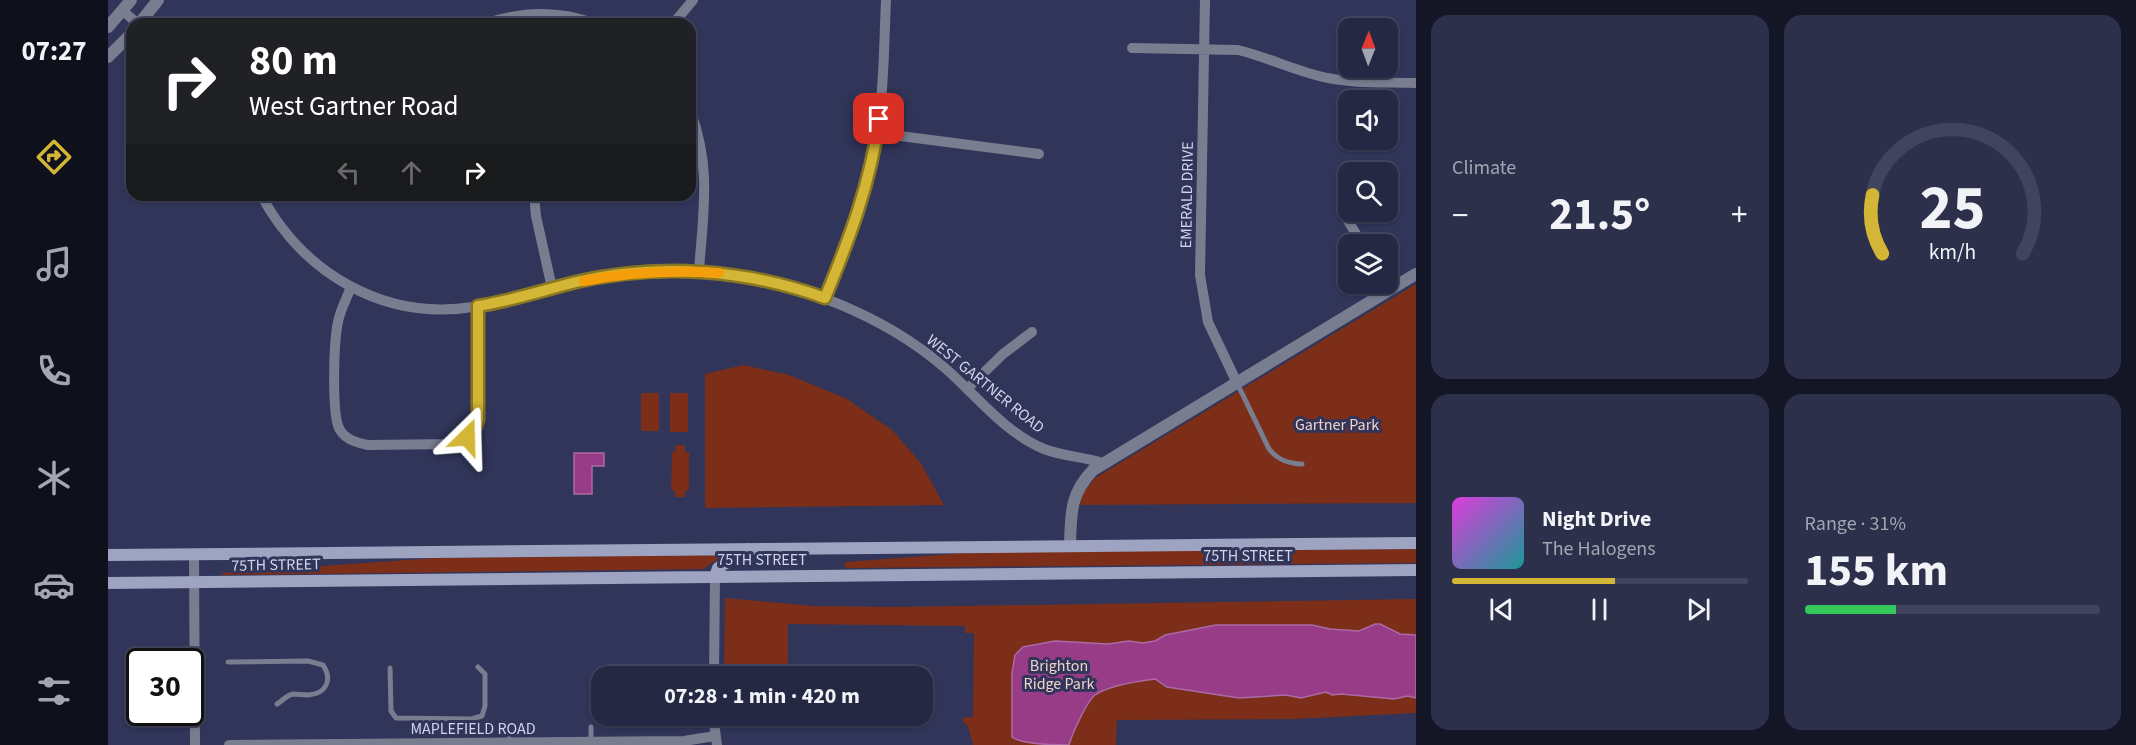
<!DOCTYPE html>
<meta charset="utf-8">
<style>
body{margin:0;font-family:"Source Sans 3",sans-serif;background:#2c304a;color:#f1f3f6;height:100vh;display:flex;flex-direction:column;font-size:22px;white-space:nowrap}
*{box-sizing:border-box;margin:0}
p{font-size:20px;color:#a3a6b2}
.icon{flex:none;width:33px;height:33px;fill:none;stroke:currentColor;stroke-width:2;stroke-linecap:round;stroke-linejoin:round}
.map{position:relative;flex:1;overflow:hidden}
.side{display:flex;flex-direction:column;gap:15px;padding:15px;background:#141625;width:720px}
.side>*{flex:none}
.banner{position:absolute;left:18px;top:18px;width:570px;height:183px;border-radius:18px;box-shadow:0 2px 4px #0004,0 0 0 2px #41445c;background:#202124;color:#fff;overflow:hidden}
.needle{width:39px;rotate:1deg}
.fabs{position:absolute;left:1230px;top:18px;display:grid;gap:12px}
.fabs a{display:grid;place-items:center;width:60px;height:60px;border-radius:12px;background:#242843;box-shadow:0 2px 4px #0004,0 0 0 2px #41445c;font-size:30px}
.speed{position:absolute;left:18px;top:648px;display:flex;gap:12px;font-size:30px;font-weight:700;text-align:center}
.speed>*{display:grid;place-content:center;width:78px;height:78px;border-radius:50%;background:#242843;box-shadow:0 2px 4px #0004,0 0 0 2px #41445c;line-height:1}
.speed .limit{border:3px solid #111;border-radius:9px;background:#fff;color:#111}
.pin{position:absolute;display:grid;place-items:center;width:51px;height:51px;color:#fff;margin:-26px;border-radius:12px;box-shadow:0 3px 9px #0006}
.me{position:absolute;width:66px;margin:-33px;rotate:22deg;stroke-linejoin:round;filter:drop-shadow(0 0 4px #0008)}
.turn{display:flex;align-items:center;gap:21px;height:126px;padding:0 24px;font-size:27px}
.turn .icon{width:78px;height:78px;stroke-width:2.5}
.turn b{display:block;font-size:42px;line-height:51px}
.lanes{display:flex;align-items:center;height:57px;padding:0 24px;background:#0003;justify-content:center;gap:30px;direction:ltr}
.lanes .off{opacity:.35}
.big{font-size:45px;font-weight:700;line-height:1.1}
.side .tile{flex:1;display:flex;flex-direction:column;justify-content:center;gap:9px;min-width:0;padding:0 21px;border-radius:18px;background:#2c304a}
.side .dial{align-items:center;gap:0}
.dial svg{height:156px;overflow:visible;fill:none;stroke:#41445c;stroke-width:7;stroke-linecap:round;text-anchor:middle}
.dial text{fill:#f1f3f6;stroke:none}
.song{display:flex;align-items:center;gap:18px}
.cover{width:72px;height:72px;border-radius:9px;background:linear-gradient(135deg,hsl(300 70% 55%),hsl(180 70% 35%))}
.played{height:6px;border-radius:3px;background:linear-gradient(90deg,#d3b635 55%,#41445c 55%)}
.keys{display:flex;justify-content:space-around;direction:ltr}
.heat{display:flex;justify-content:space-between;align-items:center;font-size:33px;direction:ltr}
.charge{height:9px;border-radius:4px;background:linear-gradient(90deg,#34c759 31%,#41445c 0)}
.side .tiles{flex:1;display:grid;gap:15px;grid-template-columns:repeat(2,1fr)}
.trip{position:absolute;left:483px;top:666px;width:342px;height:60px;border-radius:18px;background:#242843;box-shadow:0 2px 4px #0004,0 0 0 2px #41445c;font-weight:700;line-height:60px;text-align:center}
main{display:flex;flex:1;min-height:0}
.menu{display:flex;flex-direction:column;width:108px;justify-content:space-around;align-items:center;background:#0e101b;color:#a3a6b2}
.menu .icon{width:42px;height:42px}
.menu .on{color:#d3b635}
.menu b{font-size:27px;color:#f1f3f6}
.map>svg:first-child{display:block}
</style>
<main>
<nav class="menu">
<b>07:27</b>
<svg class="icon on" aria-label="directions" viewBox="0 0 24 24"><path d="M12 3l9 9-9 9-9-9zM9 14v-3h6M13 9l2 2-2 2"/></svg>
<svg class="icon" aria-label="music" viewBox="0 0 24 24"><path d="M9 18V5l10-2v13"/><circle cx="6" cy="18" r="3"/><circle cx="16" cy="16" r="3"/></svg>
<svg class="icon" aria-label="phone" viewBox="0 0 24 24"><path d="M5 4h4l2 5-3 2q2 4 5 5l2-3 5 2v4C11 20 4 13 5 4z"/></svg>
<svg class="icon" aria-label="climate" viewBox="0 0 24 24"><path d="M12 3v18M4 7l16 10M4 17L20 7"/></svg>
<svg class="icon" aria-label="car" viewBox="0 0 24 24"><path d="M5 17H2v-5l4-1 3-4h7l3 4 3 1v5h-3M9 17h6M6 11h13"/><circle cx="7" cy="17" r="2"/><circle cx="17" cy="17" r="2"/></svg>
<svg class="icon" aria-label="filters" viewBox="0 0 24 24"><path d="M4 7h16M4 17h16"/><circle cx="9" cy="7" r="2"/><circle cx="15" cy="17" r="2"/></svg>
</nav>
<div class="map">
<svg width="1308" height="745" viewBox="0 0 1308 745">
<rect width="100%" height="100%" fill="#303559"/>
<!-- green -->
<path fill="#7c2e19" d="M1308,284v219l-336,2 3,-12 12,-15z
M635,365l46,10 58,24 45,31 28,32 24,43 -239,3v-134z
M533,393h18v38h-18z
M562,393h18v39h-18z
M568,445h9v7h4v38l-4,1v6h-10v-6l-4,-1 1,-38h3z
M1308,549v14l-571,5v-6l134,-10z
M613,555l-1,4 -10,5 -6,5 -480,6 -3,-2 215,-15z
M617,598l88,8 83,1 520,-8v114l-121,6 -178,1 -1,25h-143l-5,-18 -6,-7 4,-3h7l1,-84h-9v-7l-177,-2v52h-64z"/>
<!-- water -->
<path fill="#993c87" stroke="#aa6aa5" stroke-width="1.5" d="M466,453h30v13h-12v28h-18z
M1267,624h5l20,10 16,1v63l-8,-2 -14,3 -53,-5 -9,1 -6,-3 -25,6 -15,-3 -47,3 -72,-11 -12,-8c-16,2 -47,7 -60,16 -8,6 -23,39 -26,50 -15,0 -46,0 -57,-8v-64l3,-18 8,-8 32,-6 53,3 21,-3 14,2 12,-2 10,-6 51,-10h96l18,4 29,2z"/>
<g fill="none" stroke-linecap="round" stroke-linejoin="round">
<!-- service -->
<path stroke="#797d90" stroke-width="5" d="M1129,383l32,66c9,11 19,15 33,15
M74,662l11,-12
M120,662l80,-1 15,4c10,15 3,29 -15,30 -5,0 -10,-1 -15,-1 -6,1 -11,7 -16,10
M282,668l1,43 5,7 75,1 11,-3 3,-10v-32l-7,-7
M401,726v17
M483,727v15"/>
<!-- minor -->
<path stroke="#797d90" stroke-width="10" d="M1097,0l-5,275 8,47 29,61
M15,11l15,13
M376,24c36,-12 75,-14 111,0
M565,24l20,-24
M1024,48l106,2c29,7 55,20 85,27 30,7 62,5 93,6
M582,110c22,57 13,103 9,161
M769,133l162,21
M153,195c42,78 122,126 212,112 34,-5 68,-16 101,-24 48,-12 98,-15 147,-10 78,9 164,43 224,95 31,27 60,65 99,81 18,7 40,8 59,14
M426,195l2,21 16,72
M1236,214l18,30
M243,287c-4,11 -11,23 -13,35 -4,18 -7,94 2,108 6,10 18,13 28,15l84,-1c13,-5 22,-11 26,-24v-114
M717,298c23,-54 43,-107 52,-165 7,-44 7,-89 9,-133
M859,389l36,-35 29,-22
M86,554l1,191
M606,676l1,-100
M605,716l4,29
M121,745l455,-4 31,-5"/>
<!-- tertiary -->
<path stroke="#797d90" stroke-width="12" d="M31,24l19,-24
M0,27l23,-27
M0,57l24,-24
M962,545c1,-32 0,-51 23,-75l323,-196"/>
<!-- secondary -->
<path stroke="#9da3c1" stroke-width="12" d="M0,555l1308,-12
M607,576l3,-8 30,-19
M0,583l1308,-13"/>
</g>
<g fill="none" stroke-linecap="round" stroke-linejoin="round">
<defs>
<path id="route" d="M359,437l9,-11 2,-6v-114c33,-5 66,-16 98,-24 83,-19 169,-13 249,16 24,-58 46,-116 54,-179"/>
</defs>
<!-- route casing -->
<use href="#route" stroke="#897622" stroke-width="15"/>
<!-- route -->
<use href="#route" stroke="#d3b635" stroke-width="10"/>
<!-- slow -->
<path stroke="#f59e0b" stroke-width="10" d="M476,281c45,-9 89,-11 135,-8"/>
</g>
<g text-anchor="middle" stroke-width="6" stroke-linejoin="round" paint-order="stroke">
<!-- street labels -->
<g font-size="16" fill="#d0d5eb" stroke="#303559">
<text transform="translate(1078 195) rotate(-89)" y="6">EMERALD DRIVE</text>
<text transform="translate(878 383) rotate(39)" y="6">WEST GARTNER ROAD</text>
<text x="1140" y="561">75TH STREET</text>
<text x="654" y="565">75TH STREET</text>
<text transform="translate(168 564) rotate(-1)" y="6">75TH STREET</text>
<text x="365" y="734">MAPLEFIELD ROAD</text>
</g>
<!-- park labels -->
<g font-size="16" fill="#f1d2c9" stroke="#303559">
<text x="1229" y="430">Gartner Park</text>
<text x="951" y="671">Brighton<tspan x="951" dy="18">Ridge Park</tspan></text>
</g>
</g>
</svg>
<div class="fabs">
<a><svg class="needle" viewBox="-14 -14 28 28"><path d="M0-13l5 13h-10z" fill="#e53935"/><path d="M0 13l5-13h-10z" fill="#a3a6b2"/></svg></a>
<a><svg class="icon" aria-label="sound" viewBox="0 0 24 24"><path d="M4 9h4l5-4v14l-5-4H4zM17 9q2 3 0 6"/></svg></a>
<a><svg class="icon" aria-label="search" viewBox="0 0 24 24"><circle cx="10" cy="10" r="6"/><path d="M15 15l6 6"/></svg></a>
<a><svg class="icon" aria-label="layers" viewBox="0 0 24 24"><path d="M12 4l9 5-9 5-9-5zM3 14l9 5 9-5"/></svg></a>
</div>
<div class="speed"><div class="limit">30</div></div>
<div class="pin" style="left:771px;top:119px;background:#d93025"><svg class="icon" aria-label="arrive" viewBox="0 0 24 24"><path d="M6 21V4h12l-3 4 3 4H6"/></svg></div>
<svg class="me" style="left:359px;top:437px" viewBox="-20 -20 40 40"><path d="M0-17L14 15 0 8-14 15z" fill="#d3b635" stroke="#fff" stroke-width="4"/></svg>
<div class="trip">07:28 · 1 min · 420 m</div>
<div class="banner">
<div class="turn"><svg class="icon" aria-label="right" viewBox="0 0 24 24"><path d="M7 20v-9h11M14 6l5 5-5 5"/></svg><div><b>80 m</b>West Gartner Road</div></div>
<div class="lanes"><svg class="icon off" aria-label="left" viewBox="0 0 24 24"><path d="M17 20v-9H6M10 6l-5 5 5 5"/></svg><svg class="icon off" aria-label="ahead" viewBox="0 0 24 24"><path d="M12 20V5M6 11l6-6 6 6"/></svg><svg class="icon" aria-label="right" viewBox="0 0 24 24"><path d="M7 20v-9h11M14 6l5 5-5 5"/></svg></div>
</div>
</div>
<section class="side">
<div class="tiles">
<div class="tile"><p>Climate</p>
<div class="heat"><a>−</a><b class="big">21.5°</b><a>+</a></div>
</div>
<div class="tile dial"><svg viewBox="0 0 100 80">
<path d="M14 69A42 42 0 1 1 86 69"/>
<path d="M14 69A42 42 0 0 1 9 39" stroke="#d3b635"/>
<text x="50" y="56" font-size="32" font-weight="700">25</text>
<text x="50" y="72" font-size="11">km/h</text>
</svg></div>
<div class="tile">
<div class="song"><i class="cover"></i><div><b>Night Drive</b><p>The Halogens</p></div></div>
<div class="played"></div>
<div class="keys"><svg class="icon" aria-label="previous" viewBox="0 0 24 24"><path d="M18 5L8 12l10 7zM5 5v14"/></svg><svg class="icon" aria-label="pause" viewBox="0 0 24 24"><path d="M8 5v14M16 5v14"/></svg><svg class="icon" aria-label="next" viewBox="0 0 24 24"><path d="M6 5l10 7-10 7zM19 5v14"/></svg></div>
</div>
<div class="tile"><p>Range · 31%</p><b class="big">155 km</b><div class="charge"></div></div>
</div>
</section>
</main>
